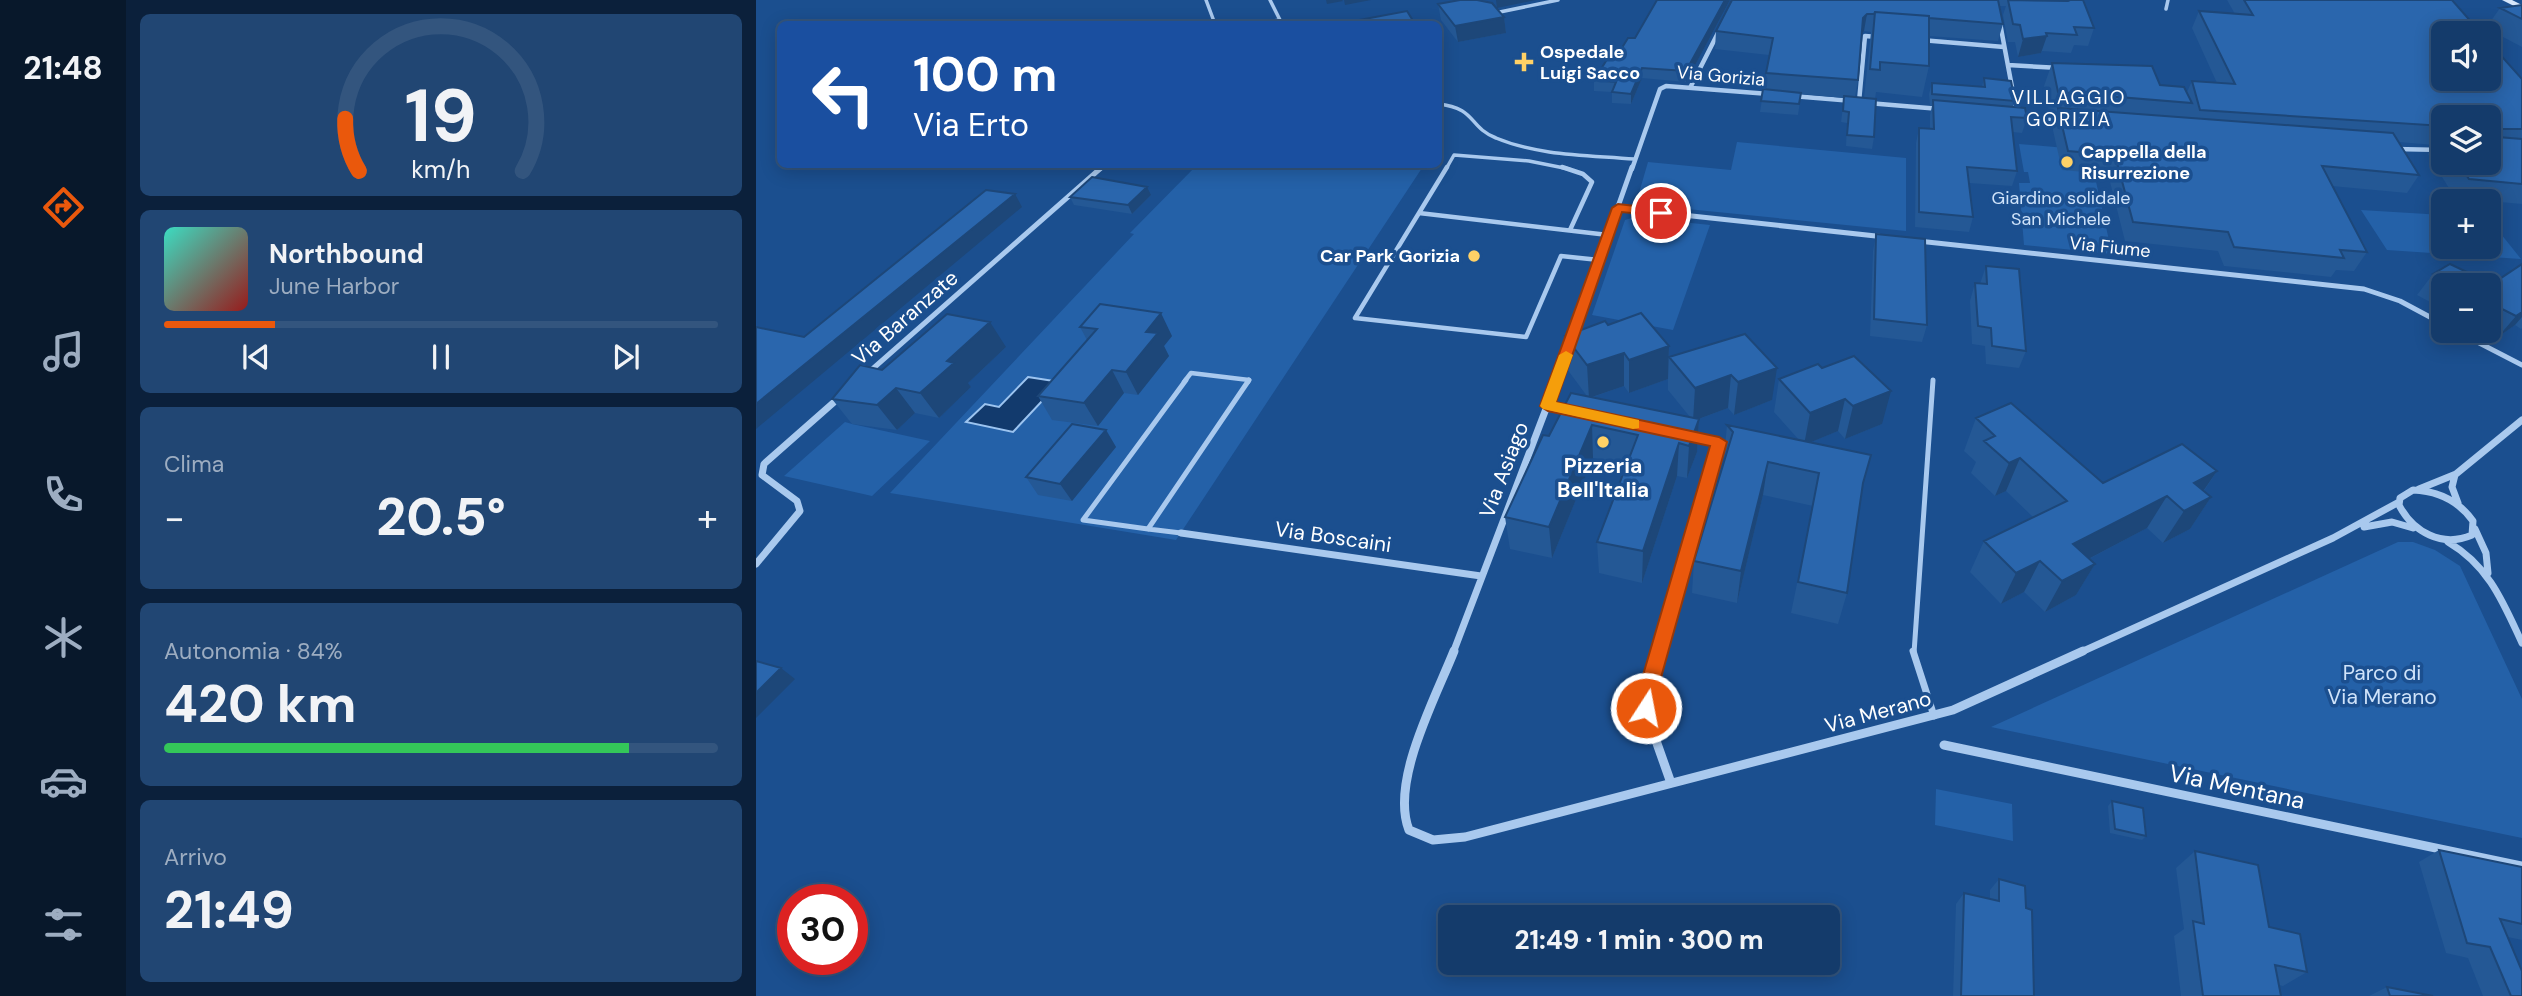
<!DOCTYPE html>
<html lang="it">
<meta charset="utf-8">
<style>
body{margin:0;font-family:"DM Sans",sans-serif;background:#214673;color:#f1f3f6;height:100vh;display:flex;flex-direction:column;font-size:26px;white-space:nowrap}
*{box-sizing:border-box;margin:0}
p{font-size:23px;color:#9dadc1}
.icon{flex:none;width:38px;height:38px;fill:none;stroke:currentColor;stroke-width:2;stroke-linecap:round;stroke-linejoin:round}
.map{position:relative;flex:1;overflow:hidden}
.drawer{display:flex;flex-direction:column;gap:14px;padding:14px;background:#0b203b;width:630px}
.drawer>*{flex:none}
.banner{position:absolute;left:21px;top:21px;width:665px;height:147px;border-radius:10px;box-shadow:0 4px 18px #0003,0 0 0 2px #33557e;background:#1a4fa0;color:#fff;overflow:hidden}
.buttons{position:absolute;left:1675px;top:21px;display:grid;gap:14px}
.buttons a{display:grid;place-items:center;width:70px;height:70px;border-radius:10px;background:#143b6b;box-shadow:0 4px 18px #0003,0 0 0 2px #33557e;font-size:35px}
.speed{position:absolute;left:21px;top:884px;display:flex;gap:14px;font-size:35px;font-weight:700;text-align:center}
.speed>*{display:grid;place-content:center;width:91px;height:91px;border-radius:50%;background:#143b6b;box-shadow:0 4px 18px #0003,0 0 0 2px #33557e;line-height:1}
.speed .limit{border:10px solid #d22;background:#fff;color:#111}
.pin{position:absolute;display:grid;place-items:center;width:60px;height:60px;color:#fff;margin:-30px;border:4px solid #fff;border-radius:50%;box-shadow:0 2px 7px #0007}
.me{position:absolute;width:77px;margin:-38px;rotate:11deg;stroke-linejoin:round;filter:drop-shadow(0 0 5px #0008)}
.turn{display:flex;align-items:center;gap:24px;height:147px;padding:0 21px;font-size:32px}
.turn .icon{width:91px;height:91px;stroke-width:2.5}
.turn b{display:block;font-size:49px;line-height:60px}
.big{font-size:52px;font-weight:800;line-height:1.1}
.drawer .widget{flex:1;display:flex;flex-direction:column;justify-content:center;gap:10px;min-width:0;padding:0 24px;border-radius:10px;background:#214673}
.drawer .dial{align-items:center;gap:0}
.dial svg{height:182px;overflow:visible;fill:none;stroke:#33557e;stroke-width:7;stroke-linecap:round;text-anchor:middle}
.dial text{fill:#f1f3f6;stroke:none}
.song{display:flex;align-items:center;gap:21px}
.cover{width:84px;height:84px;border-radius:10px;background:linear-gradient(135deg,hsl(170 70% 55%),hsl(0 70% 35%))}
.played{height:7px;border-radius:4px;background:linear-gradient(90deg,#ea580c 20%,#33557e 20%)}
.keys{display:flex;justify-content:space-around;direction:ltr}
.heat{display:flex;justify-content:space-between;align-items:center;font-size:38px;direction:ltr}
.charge{height:10px;border-radius:5px;background:linear-gradient(90deg,#34c759 84%,#33557e 0)}
.trip{position:absolute;left:682px;top:905px;width:402px;height:70px;border-radius:10px;background:#143b6b;box-shadow:0 4px 18px #0003,0 0 0 2px #33557e;font-weight:800;line-height:70px;text-align:center}
main{display:flex;flex:1;min-height:0}
.tabs{display:flex;flex-direction:column;width:126px;justify-content:space-around;align-items:center;background:#08182b;color:#9dadc1}
.tabs .icon{width:49px;height:49px}
.tabs .active{color:#ea580c}
.tabs b{font-size:32px;color:#f1f3f6}
.map>svg:first-child{display:block}
</style>
<main>
<nav class="tabs">
<b>21:48</b>
<svg class="icon active" aria-label="directions" viewBox="0 0 24 24"><path d="M12 3l9 9-9 9-9-9zM9 14v-3h6M13 9l2 2-2 2"/></svg>
<svg class="icon" aria-label="music" viewBox="0 0 24 24"><path d="M9 18V5l10-2v13"/><circle cx="6" cy="18" r="3"/><circle cx="16" cy="16" r="3"/></svg>
<svg class="icon" aria-label="phone" viewBox="0 0 24 24"><path d="M5 4h4l2 5-3 2q2 4 5 5l2-3 5 2v4C11 20 4 13 5 4z"/></svg>
<svg class="icon" aria-label="climate" viewBox="0 0 24 24"><path d="M12 3v18M4 7l16 10M4 17L20 7"/></svg>
<svg class="icon" aria-label="car" viewBox="0 0 24 24"><path d="M5 17H2v-5l4-1 3-4h7l3 4 3 1v5h-3M9 17h6M6 11h13"/><circle cx="7" cy="17" r="2"/><circle cx="17" cy="17" r="2"/></svg>
<svg class="icon" aria-label="filters" viewBox="0 0 24 24"><path d="M4 7h16M4 17h16"/><circle cx="9" cy="7" r="2"/><circle cx="15" cy="17" r="2"/></svg>
</nav>
<section class="drawer">
<div class="widget dial"><svg viewBox="0 0 100 80">
<path d="M14 69A42 42 0 1 1 86 69"/>
<path d="M14 69A42 42 0 0 1 8 46" stroke="#ea580c"/>
<text x="50" y="56" font-size="32" font-weight="700">19</text>
<text x="50" y="72" font-size="11">km/h</text>
</svg></div>
<div class="widget">
<div class="song"><i class="cover"></i><div><b>Northbound</b><p>June Harbor</p></div></div>
<div class="played"></div>
<div class="keys"><svg class="icon" aria-label="previous" viewBox="0 0 24 24"><path d="M18 5L8 12l10 7zM5 5v14"/></svg><svg class="icon" aria-label="pause" viewBox="0 0 24 24"><path d="M8 5v14M16 5v14"/></svg><svg class="icon" aria-label="next" viewBox="0 0 24 24"><path d="M6 5l10 7-10 7zM19 5v14"/></svg></div>
</div>
<div class="widget"><p>Clima</p>
<div class="heat"><a>−</a><b class="big">20.5°</b><a>+</a></div>
</div>
<div class="widget"><p>Autonomia · 84%</p><b class="big">420 km</b><div class="charge"></div></div>
<div class="widget"><p>Arrivo</p><b class="big">21:49</b></div>
</section>
<div class="map">
<svg width="1766" height="996" viewBox="0 0 1766 996">
<rect width="100%" height="100%" fill="#1b4f8f"/>
<!-- green -->
<path fill="#2461a8" d="M981,142l169,16v73l-259,-26 -10,-5 11,-38 83,8z
M1263,144l70,6 23,104 -88,-9 -5,-62h11l-2,-11h-4z
M441,165h227l-248,375 -286,-47 244,-259 -4,-1z
M1605,210l82,5v32h45l1,-28 32,40 -134,-9z
M879,217l75,8 -37,105 -81,-15 33,-95z
M89,422l7,2 78,17 -58,55 -88,-20z
M1642,542h15l22,8 25,16 62,133v139l-531,-111z
M1180,789l76,15 1,37 -78,-16z"/>
<!-- water -->
<path fill="#123a6d" stroke="#9cc4f0" stroke-width="2" d="M272,377l32,5 -47,50 -47,-10 19,-18 14,3z"/>
<g fill="none" stroke-linecap="round" stroke-linejoin="round">
<!-- service-far3 -->
<path stroke="#a9c9ee" stroke-width="3.5" d="M450,0l9,24
M514,0l12,24
M1410,9l2,-9
M739,13l63,-13
M497,24l27,-4
M682,104c39,4 30,23 58,34 43,18 92,17 138,21
M690,169l8,-14 75,6 40,8"/>
<!-- service-far2 -->
<path stroke="#a9c9ee" stroke-width="4.5" d="M691,167l-92,151 171,19 35,-81 38,4
M806,167l21,7 9,8 -22,48
M663,213l189,22
M428,382l7,-9 58,7 -1,2"/>
<!-- service-far1 -->
<path stroke="#a9c9ee" stroke-width="5" d="M392,529l33,4
M392,529l-65,-9 103,-140
M392,529l101,-149
M1158,653l19,-273"/>
<!-- service -->
<path stroke="#a9c9ee" stroke-width="7" d="M1157,651l21,65"/>
<!-- minor-far3 -->
<path stroke="#a9c9ee" stroke-width="4.5" d="M1244,23l17,91
M1165,40l83,7
M1252,65l52,3
M934,88l30,-59
M1036,96l61,5
M1103,102l6,-66 13,1
M1112,103l72,6
M1262,117l44,4
M1639,149l48,1
M344,169l6,-5
M876,169l28,-80 6,-3 103,8"/>
<!-- minor-far2 -->
<path stroke="#a9c9ee" stroke-width="5" d="M862,208l267,29
M1162,241l446,48 36,12 43,23
M1700,331l66,34
M113,372l233,-205
M800,382l76,-215"/>
<!-- minor-far1 -->
<path stroke="#a9c9ee" stroke-width="7" d="M792,406l21,4
M1699,475l-3,12 6,16
M1663,489l37,-15 66,-54
M1657,490c25,1 45,10 60,31l-1,14c-30,13 -59,-3 -73,-30l1,-7z
M1608,527l28,-5 21,6
M1719,529l11,24 2,20
M425,533l300,43
M1692,542c41,24 55,60 74,101
M0,564l44,-53 -3,-10 -35,-26 2,-11 77,-68
M697,653l104,-273
M902,653l61,-211 -29,-6
M1323,653l254,-115 66,-36"/>
<!-- minor -->
<path stroke="#a9c9ee" stroke-width="9" d="M698,651c-19,48 -64,131 -45,179l24,10 32,-3 488,-127 130,-59
M903,651l-14,48 3,19 23,65
M1188,745l578,121"/>
<!-- secondary -->
<path fill="#d6e6fa" fill-rule="evenodd" d="M1746,0h10l10,5v5z"/>
</g>
<!-- wall -->
<path fill="#245895" fill-rule="evenodd" d="M898,0h76l-44,82 -44,-4 -11,26 -19,-1v-11l-18,-1v-11l26,-29 15,-13 22,-38z
M976,0h351l11,28 -6,18 -14,-1 -3,8 -29,-2 -1,2 -23,4 -3,-15h-7l-5,-27 3,-9h-6l3,18 -5,17 -69,-5v30l-7,31 -46,-5 -1,7 -1,38 -2,12 -26,-3 1,-23 -6,-1 3,-24 -43,-4 -3,21 -38,-3 9,-57 -54,-6 1,-18zM1108,31l7,1 -7,66 -9,-1 3,-17 4,-46z
M1471,0h225l70,79v125l-67,-6 -27,-44 6,-9 -35,-3 20,33 -12,18 -75,-7 35,66 -13,19 -18,-1 -5,7 -107,-11 -6,-15 -93,-10 -17,-67 -46,-4 -10,-44 3,-10h-5l-6,-30 8,-23 108,22 27,7 5,-11 25,2 -25,-55 7,-17 36,3zM1687,117h45v46h-45z
M682,4l66,13 2,16 -48,9 -17,-22z
M1766,5v42l-36,-19 14,-20z
M1228,78l31,23 -2,6 14,11 -5,15 -9,-1 4,39 -5,15 -43,-3 4,34 -4,15 -54,-5 1,-84 3,-15h11v-13l2,-9 -2,-1 -1,-11 3,-11 50,4z
M395,195l-19,19 -58,-9 -4,-8z
M1120,234l51,91 -5,17 -52,-6 3,-85z
M1766,264v64l-1,1 -6,-4 -17,12 -12,-6h2v-46h-45v24l-26,-14 16,-21 59,10z
M1230,266l40,85 -7,17 -33,-4 -1,-18 -13,-2 -2,-43 5,-18 5,1z
M852,325l61,21v11l76,-23 27,66 -38,15 -6,-7 -29,11 -2,33 -10,26 -10,-2 -35,107 -43,-10 -2,-31 29,-77 -33,-7 -41,100 -42,-9 -5,-32 82,-121 -20,-27 -2,-33zM912,379v11l22,27 -97,-20 31,-11 5,7z
M324,327l92,9 -8,10 5,10 -31,39 -14,-2 -26,33 -46,-6 -14,-24 49,-56z
M250,347l-38,36 3,4 -32,31 -24,-5 -18,17 -45,-6 -20,-25 50,-29z
M1062,364l64,60 -37,15 -7,-8 -27,11 51,47 -15,104 -9,31 -47,-11 22,-107 -50,-11 -26,108 -45,-10 2,-32 31,-102 -1,-1 3,-33 72,15 -25,-28 5,-33z
M1220,418l127,65 114,-12 -13,20 7,6 -21,32 -27,14 -16,-15 -58,31 6,5 -19,31 -31,17 -21,-20 -23,12 -31,-32 14,-31 49,-24 -27,-26 -11,5 -24,-23 5,-11 -12,-11z
M350,430l10,17 -44,54 -34,-6 -12,-18z
M1356,801l34,35 -4,4 -32,-7 -2,-27z
M1683,850l83,17v73l-14,-3 14,59h-39l-15,-38 -22,-5 -27,-91z
M1439,851l74,76 38,45 -24,14 -4,-1 2,11h-100l-7,-60 10,-7 -8,-61z
M1243,879l27,29 8,88h-81l3,-92 8,-11 26,6v-9z
M1631,987l46,9h-64z"/>
<!-- shaded-wall -->
<path fill="#1d4779" d="M570,0h16l1,1 -16,3z
M588,0h27l-26,5z
M740,0h40l-39,8z
M969,0h5l-44,82v-11z
M1111,14l-3,17 -4,5 3,-18z
M748,17l2,16 -48,9 -3,-16z
M1291,36l-6,17 -23,4 5,-18z
M886,68v10l-11,26v-10z
M391,187l4,8 -19,19 -4,-9z
M259,194l7,13 -266,222v-25z
M1766,312v5l-7,8 -17,12 18,-21z
M405,313l11,23 -8,10 5,10 -31,39 -12,-23 20,-40z
M234,322l16,25 -38,36 3,4 -32,31 -19,-25 27,-32z
M913,346l-1,33 -39,14v-33z
M868,353v33l-35,12 -2,-33z
M1021,368l-5,32 -38,15 4,-33z
M356,370l12,23 -26,33 -14,-23z
M975,375l-3,33 -35,13 2,-33z
M140,388l19,25 -18,17 -20,-25z
M1135,391l-9,33 -37,15 8,-33z
M1089,399l-7,32 -34,14 6,-32z
M943,419l-2,33 -10,26 2,-32z
M836,425l1,33 -41,100 -3,-31z
M350,430l10,17 -44,54 -12,-17z
M923,443l-2,33 -35,107 1,-32z
M1264,458l-14,33 -11,5 14,-33z
M1012,462l-5,33 -26,108 4,-32z
M1461,471l-22,32 -1,-20z
M1411,496l-20,32 -91,48 17,-32z
M1455,497l-21,32 -27,14 21,-32z
M1284,561l-16,31 -23,12 15,-31z
M1339,564l-19,31 -31,17 17,-31z
M25,668l14,11 -39,39v-25z"/>
<!-- building -->
<path fill="#2a66ad" stroke="#1d4779" stroke-width="2" d="M704,0h17l15,3 12,14 -49,9 -17,-22z
M901,0h68l-39,71 -44,-3 -11,26 -19,-2 4,-10 -22,-2 19,-30 7,1 8,-13h7z
M976,0h266l5,24 -74,-6v-2l-54,-4 -1,2h-7l-4,4 -5,62 -92,-7 7,-35 -57,-7z
M1252,0l60,1 2,-1h13l11,28 -20,-1 3,8 -31,-2 1,3 -24,3 -3,-14 -7,-1z
M1488,0h208l29,33h-38v46h45v-38l34,38v50h-21l-4,3 1,5 24,2v45l-53,-5 -11,-16h30v-46h-45v9l-243,-16 -8,-29 43,3 -36,-73 54,4z
M1766,5v14l-22,-11z
M651,11l8,13h-77z
M1119,12l54,4v50l-49,-4v8l-10,-1z
M1296,63l100,3 8,19 24,2 8,16 -134,-11z
M1228,78l27,3 4,20 -83,-7v-11l53,4z
M1007,89l38,4 -2,11 -38,-3z
M1088,96l32,3 -2,38 -27,-2 2,-23 -6,-1z
M1177,100l92,8 2,10 -16,-1 6,54 -50,-4 6,50 -54,-5v-84l15,1z
M1302,108l335,25 26,42 -97,-9 45,86 -27,-2 4,8 -110,-11 -6,-15 -95,-10 -18,-67 -47,-4z
M336,177l55,10 -19,18 -58,-8z
M230,190l29,4 -259,210v-77l48,10z
M1120,234l49,5 2,86 -53,-6z
M1694,264l42,20 30,-20v48l-6,4 -28,-14v-17h-34l-21,-11z
M1230,266l33,3 7,82 -34,-5 -1,-18 -13,-2 -3,-43 12,1z
M344,304l61,9 -15,19 12,1 -32,39 -14,-2 -28,33 -46,-7 59,-67 -17,-2z
M885,313l28,33 -40,14 -5,-7 -37,12 -22,-29 40,-15 3,4z
M191,314l43,8 -43,39 7,2 -34,30 -24,-5 -19,17 -45,-6 28,-34 22,5z
M989,334l32,34 -39,14 -7,-7 -36,13 -26,-31z
M1098,356l37,35 -38,15 -8,-7 -35,14 -31,-34 39,-15 4,4z
M815,393l128,26 -10,27 -10,-3 -36,108 -46,-9 41,-107 -46,-10 -43,102 -44,-10 38,-82 6,1z
M1255,403l92,80 79,-39 35,27 -23,12 17,14 -27,14 -17,-15 -94,48 22,20 -33,17 -22,-20 -24,12 -32,-32 83,-40 -47,-43 -11,5 -25,-22 11,-5 -19,-18z
M316,424l34,6 -46,54 -34,-7z
M971,425l144,30 -8,28 -16,110 -49,-11 21,-109 -51,-11 -27,109 -47,-10 39,-129z
M0,661l25,7 -25,25z
M1356,801l31,7 3,28 -31,-7z
M1683,850l83,17v57l-22,-5 22,52v25h-11l-21,-49 -23,-4z
M1439,851l63,14 11,62 31,7 7,38 -32,-7 6,31h-78l-10,-75 11,3z
M1243,879l26,7 1,22 6,2 2,86h-73l3,-103 35,8z
M1631,987l46,9h-43z"/>
<!-- route -->
<path fill="#ea580c" stroke="#983908" stroke-width="2" d="M862,204l43,5 6,4 -6,3 -39,-4 -66,190 163,35 8,5 -72,257 -3,15 -6,3 -7,-3 -3,-15 74,-253 -162,-35 -8,-5 72,-198z"/>
<!-- slow -->
<path fill="#f59e0b" d="M810,351l7,4 -17,47 83,18v8l-6,1 -90,-20 -3,-3 19,-51z"/>
<!-- markers -->
<g fill="#ffd166" stroke="#1b4f8f" stroke-width="2.5">
<path d="M764.5 51.5h7v7h7v7h-7v7h-7v-7h-7v-7h7z"/>
<circle cx="1311" cy="162" r="7"/>
<circle cx="718" cy="256" r="7"/>
<circle cx="847" cy="442" r="7"/>
</g>
<g text-anchor="middle" stroke-width="7" stroke-linejoin="round" paint-order="stroke">
<!-- far-poi labels -->
<g font-size="18" font-weight="bold" fill="#fff" stroke="#1b4f8f" text-anchor="start">
<text x="784" y="58">Ospedale<tspan x="784" dy="21">Luigi Sacco</tspan></text>
<text x="1325" y="158">Cappella della<tspan x="1325" dy="21">Risurrezione</tspan></text>
<text x="704" y="262" text-anchor="end">Car Park Gorizia</text>
</g>
<!-- far-street labels -->
<g font-size="18" fill="#fff" stroke="#1b4f8f">
<text transform="translate(965 76) rotate(5)" y="6">Via Gorizia</text>
<text transform="translate(1354 247) rotate(6)" y="6">Via Fiume</text>
</g>
<!-- far-park labels -->
<g font-size="18" fill="#cfe3fa" stroke="#1b4f8f">
<text x="1305" y="204">Giardino solidale<tspan x="1305" dy="21">San Michele</tspan></text>
</g>
<!-- far-neighbourhood labels -->
<g font-size="19" letter-spacing="2" fill="#fff" stroke="#1b4f8f">
<text x="1313" y="104">VILLAGGIO<tspan x="1313" dy="22">GORIZIA</tspan></text>
</g>
<!-- street labels -->
<g font-size="21" fill="#fff" stroke="#1b4f8f">
<text transform="translate(149 318) rotate(-41)" y="7">Via Baranzate</text>
<text transform="translate(748 470) rotate(-69)" y="7">Via Asiago</text>
<text transform="translate(577 537) rotate(8)" y="7">Via Boscaini</text>
<text transform="translate(1122 712) rotate(-15)" y="7">Via Merano</text>
</g>
<!-- poi labels -->
<g font-size="21" font-weight="bold" fill="#fff" stroke="#1b4f8f">
<text x="847" y="473">Pizzeria<tspan x="847" dy="24">Bell'Italia</tspan></text>
</g>
<!-- park labels -->
<g font-size="21" fill="#cfe3fa" stroke="#1b4f8f">
<text x="1626" y="680">Parco di<tspan x="1626" dy="24">Via Merano</tspan></text>
</g>
<!-- near-street labels -->
<g font-size="24" fill="#fff" stroke="#1b4f8f">
<text transform="translate(1481 787) rotate(12)" y="8">Via Mentana</text>
</g>
</g>
</svg>
<div class="buttons">
<a><svg class="icon" aria-label="sound" viewBox="0 0 24 24"><path d="M4 9h4l5-4v14l-5-4H4zM17 9q2 3 0 6"/></svg></a>
<a><svg class="icon" aria-label="layers" viewBox="0 0 24 24"><path d="M12 4l9 5-9 5-9-5zM3 14l9 5 9-5"/></svg></a>
<a>+</a>
<a>−</a>
</div>
<div class="speed"><div class="limit">30</div></div>
<div class="pin" style="left:905px;top:213px;background:#d93025"><svg class="icon" aria-label="arrive" viewBox="0 0 24 24"><path d="M6 21V4h12l-3 4 3 4H6"/></svg></div>
<svg class="me" style="left:890px;top:708px" viewBox="-20 -20 40 40"><circle r="17" fill="#ea580c" stroke="#fff" stroke-width="3"/><path d="M0-11L8 9 0 5-8 9z" fill="#fff"/></svg>
<div class="trip">21:49 · 1 min · 300 m</div>
<div class="banner">
<div class="turn"><svg class="icon" aria-label="left" viewBox="0 0 24 24"><path d="M17 20v-9H6M10 6l-5 5 5 5"/></svg><div><b>100 m</b>Via Erto</div></div>
</div>
</div>
</main>
